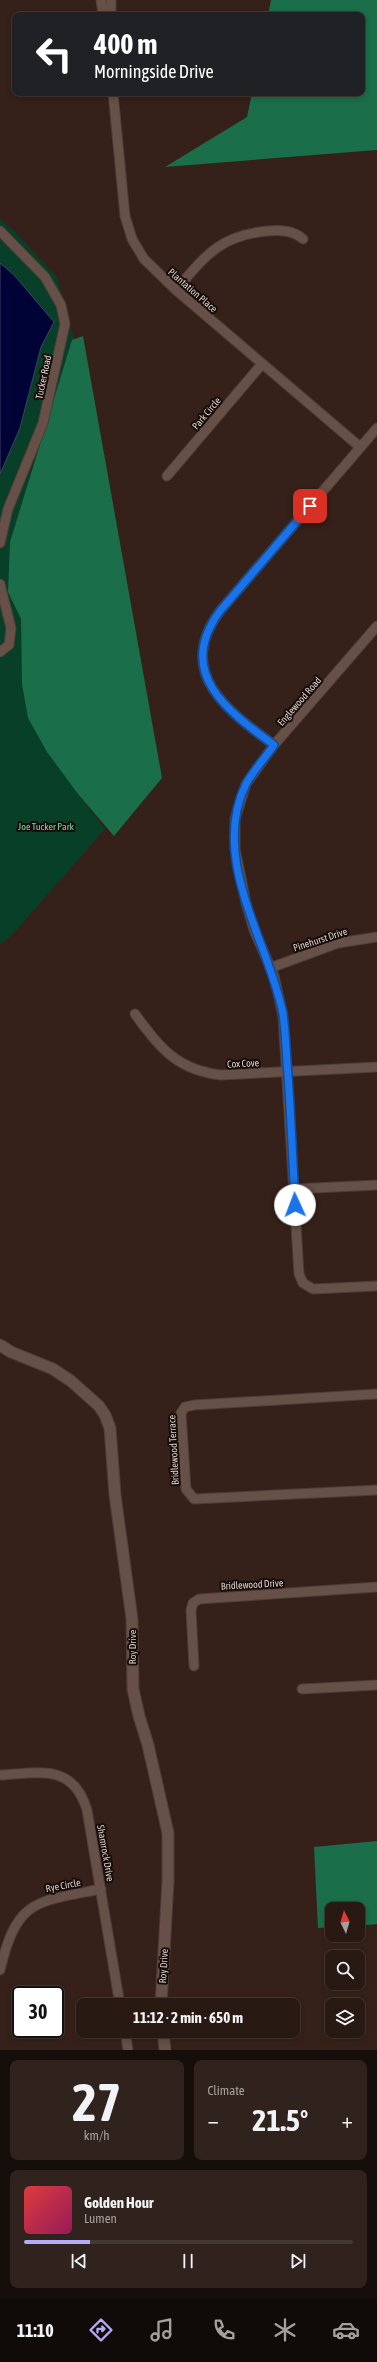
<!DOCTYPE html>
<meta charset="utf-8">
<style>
body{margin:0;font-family:"Asap Condensed",sans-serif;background:#30221c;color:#f1f3f6;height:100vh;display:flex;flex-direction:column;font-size:15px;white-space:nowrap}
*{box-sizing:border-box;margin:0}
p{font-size:13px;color:#a5a0a0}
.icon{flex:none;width:22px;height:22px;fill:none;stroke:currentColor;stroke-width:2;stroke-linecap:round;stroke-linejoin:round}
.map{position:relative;height:2050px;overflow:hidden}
.sheet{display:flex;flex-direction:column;gap:10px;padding:10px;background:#160e0a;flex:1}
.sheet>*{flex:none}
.top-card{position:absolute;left:12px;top:12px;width:353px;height:84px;border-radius:8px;box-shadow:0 2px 6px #0003,0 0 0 1px #443833;background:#202124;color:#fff;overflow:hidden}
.needle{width:26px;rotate:355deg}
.tools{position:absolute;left:325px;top:1902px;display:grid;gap:8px}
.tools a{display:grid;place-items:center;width:40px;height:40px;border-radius:8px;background:#281913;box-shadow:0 2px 6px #0003,0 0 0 1px #443833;font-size:20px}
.speed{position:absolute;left:12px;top:1986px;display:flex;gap:8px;font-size:20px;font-weight:700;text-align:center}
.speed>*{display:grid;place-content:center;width:52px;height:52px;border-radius:50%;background:#281913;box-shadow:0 2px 6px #0003,0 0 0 1px #443833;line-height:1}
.speed .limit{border:2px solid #111;border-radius:6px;background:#fff;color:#111}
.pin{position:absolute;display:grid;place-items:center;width:34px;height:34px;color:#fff;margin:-17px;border-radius:8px;box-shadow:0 2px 6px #0006}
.me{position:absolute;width:44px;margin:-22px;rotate:358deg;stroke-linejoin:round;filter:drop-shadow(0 0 3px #0008)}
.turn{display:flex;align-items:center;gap:14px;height:84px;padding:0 16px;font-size:18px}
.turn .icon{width:52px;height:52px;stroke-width:2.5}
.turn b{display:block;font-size:28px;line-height:34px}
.big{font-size:30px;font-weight:700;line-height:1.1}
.sheet .card{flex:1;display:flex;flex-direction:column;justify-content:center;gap:6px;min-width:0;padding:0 14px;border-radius:8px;background:#30221c}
.sheet .dial{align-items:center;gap:0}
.dial b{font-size:52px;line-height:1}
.song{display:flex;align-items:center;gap:12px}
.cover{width:48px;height:48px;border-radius:6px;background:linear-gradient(135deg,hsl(0 70% 55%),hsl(330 70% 35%))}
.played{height:4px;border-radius:2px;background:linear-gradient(90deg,#b3acf9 20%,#443833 20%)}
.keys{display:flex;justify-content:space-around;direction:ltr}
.heat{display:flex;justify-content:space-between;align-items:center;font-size:22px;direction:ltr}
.sheet .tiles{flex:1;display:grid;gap:10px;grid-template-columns:1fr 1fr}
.card:last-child{grid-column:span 2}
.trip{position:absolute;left:76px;top:1998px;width:224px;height:40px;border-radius:8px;background:#281913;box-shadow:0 2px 6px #0003,0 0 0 1px #443833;font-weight:700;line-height:40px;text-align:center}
.tabs{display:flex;height:64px;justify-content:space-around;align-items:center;background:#100a08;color:#a5a0a0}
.tabs .icon{width:28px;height:28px}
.tabs .current{color:#b3acf9}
.tabs b{font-size:18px;color:#f1f3f6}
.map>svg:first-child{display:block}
</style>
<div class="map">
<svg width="377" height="2050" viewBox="0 0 377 2050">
<rect width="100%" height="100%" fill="#352119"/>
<!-- green -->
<path fill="#073f28" d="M0,219l15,13 42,45 17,62 -43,132 -23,121 13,27 1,65 25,68 58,77 -93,106 -12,9z"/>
<!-- forest -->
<path fill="#1a6e4a" d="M271,0h106v150l-212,17 82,-50 5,-24h110v-78h-94z
M83,336l79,442 -48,58 -36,-42 -31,-42 -19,-34 -6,-34 -1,-65 -13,-27 2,-50 62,-202z
M377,1841v83l-19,2v-17h-26v18l-14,1 -4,-81z"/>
<!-- water -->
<path fill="#000335" stroke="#424062" d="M0,263l14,12 40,47 -13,25 -21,81 -20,46z"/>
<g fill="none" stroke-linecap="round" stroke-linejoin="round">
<defs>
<path id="minor" d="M101,0l2,15
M111,0v15
M113,93l12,123 7,23 12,20 32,31 184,157
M0,231l45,46 16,28 4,19 -22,99 -35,86 -8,34
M176,290c29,-34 44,-55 92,-59 12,-1 25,-1 35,8
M167,476l95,-112
M0,584l11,44 -2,17 -9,7
M377,626l-103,119 -28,39 -11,35v30l11,54 8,27 20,46 9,40 16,258 4,9 10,6 64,-3
M274,745c-48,-35 -99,-73 -54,-134l157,-183
M270,968l68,-25 39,-6
M135,1014c25,34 42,56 86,61l156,-8
M294,1189l83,-4
M377,1394l-183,11 -9,2 -4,6 5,76 8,10 183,-9
M194,1666l-3,-56 2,-7 6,-4 178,-12
M302,1689l75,-4
M0,1775c39,-2 73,-12 87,35l33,195
M0,1970c17,-71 35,-68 101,-81
M125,2031l3,19"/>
<path id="tertiary" d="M0,1345l11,7 42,17 18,12 28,25 6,9 5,13 5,67 17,124 1,70 6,27 9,29 20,88v48l-7,124
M163,2031l2,19"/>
</defs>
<!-- minor casing -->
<use href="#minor" stroke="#4e3d37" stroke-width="11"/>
<!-- tertiary casing -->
<use href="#tertiary" stroke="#4e3d37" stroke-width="13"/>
<!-- minor -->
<use href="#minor" stroke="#665047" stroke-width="9"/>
<!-- tertiary -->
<use href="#tertiary" stroke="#665047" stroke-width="11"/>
</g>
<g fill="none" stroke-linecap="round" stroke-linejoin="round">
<defs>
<path id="route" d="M295,1205c-2,-44 -4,-87 -7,-130 -2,-20 -2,-41 -5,-61 -14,-72 -74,-155 -37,-230 7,-13 19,-26 28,-39 -48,-35 -99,-73 -54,-134l90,-105"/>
</defs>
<!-- route casing -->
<use href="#route" stroke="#114b97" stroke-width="10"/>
<!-- route -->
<use href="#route" stroke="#1a73e8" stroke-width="7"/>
</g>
<g text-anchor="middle" stroke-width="4" stroke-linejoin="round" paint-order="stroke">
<!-- street labels -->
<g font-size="10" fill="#ddcfca" stroke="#160d0a">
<text transform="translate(193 290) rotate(41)" y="4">Plantation Place</text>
<text transform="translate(43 377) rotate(-78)" y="4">Tucker Road</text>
<text transform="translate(206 413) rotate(-50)" y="4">Park Circle</text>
<text transform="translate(299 701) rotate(-49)" y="4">Englewood Road</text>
<text transform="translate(320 939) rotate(-18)" y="4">Pinehurst Drive</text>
<text transform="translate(243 1063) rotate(-3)" y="4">Cox Cove</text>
<text transform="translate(173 1450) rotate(-93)" y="4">Bridlewood Terrace</text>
<text transform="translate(252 1584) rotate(-3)" y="4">Bridlewood Drive</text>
<text transform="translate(132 1647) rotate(-90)" y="4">Roy Drive</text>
<text transform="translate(106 1853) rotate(80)" y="4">Shamrock Drive</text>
<text transform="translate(63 1885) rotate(-11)" y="4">Rye Circle</text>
<text transform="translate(163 1966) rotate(-87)" y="4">Roy Drive</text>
</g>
<!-- park labels -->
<g font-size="10" fill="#6fdca5" stroke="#160d0a">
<text x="46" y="830">Joe Tucker Park</text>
</g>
</g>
</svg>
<div class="tools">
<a><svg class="needle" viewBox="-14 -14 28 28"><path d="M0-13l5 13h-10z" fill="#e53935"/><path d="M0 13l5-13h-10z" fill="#a5a0a0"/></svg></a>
<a><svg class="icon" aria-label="search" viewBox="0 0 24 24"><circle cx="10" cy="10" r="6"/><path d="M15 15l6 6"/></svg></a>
<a><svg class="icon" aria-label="layers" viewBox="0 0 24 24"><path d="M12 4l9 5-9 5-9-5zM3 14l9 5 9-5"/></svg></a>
</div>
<div class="speed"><div class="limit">30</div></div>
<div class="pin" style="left:310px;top:506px;background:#d93025"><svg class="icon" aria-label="arrive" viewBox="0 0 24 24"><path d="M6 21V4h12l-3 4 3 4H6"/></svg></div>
<svg class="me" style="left:295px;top:1205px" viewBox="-20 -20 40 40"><circle r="19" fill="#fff"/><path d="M0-13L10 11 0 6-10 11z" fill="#1a73e8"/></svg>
<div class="trip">11:12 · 2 min · 650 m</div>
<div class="top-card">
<div class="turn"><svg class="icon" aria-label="left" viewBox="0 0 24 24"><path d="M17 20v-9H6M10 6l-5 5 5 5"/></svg><div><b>400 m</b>Morningside Drive</div></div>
</div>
</div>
<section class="sheet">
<div class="tiles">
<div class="card dial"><b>27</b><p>km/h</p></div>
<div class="card"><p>Climate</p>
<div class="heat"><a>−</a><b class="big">21.5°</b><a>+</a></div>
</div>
<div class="card">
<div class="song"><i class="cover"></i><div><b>Golden Hour</b><p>Lumen</p></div></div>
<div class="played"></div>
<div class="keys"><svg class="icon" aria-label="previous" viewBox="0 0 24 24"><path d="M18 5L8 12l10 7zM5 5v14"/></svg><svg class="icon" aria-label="pause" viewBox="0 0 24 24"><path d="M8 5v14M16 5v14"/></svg><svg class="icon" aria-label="next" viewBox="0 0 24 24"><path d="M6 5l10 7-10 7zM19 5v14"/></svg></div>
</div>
</div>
</section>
<nav class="tabs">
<b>11:10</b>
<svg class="icon current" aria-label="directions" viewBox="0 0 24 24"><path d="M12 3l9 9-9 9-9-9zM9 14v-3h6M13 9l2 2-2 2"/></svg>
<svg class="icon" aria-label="music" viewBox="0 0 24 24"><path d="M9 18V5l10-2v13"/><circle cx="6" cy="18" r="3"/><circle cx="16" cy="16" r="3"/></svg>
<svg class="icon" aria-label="phone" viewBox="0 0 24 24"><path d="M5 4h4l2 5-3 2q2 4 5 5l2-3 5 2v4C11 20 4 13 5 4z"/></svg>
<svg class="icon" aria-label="climate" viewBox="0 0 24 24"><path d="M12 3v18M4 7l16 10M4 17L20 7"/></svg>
<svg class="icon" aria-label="car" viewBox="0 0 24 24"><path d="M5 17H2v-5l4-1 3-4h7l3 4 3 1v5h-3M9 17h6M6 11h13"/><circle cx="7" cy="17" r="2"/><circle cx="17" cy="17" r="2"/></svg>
</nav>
